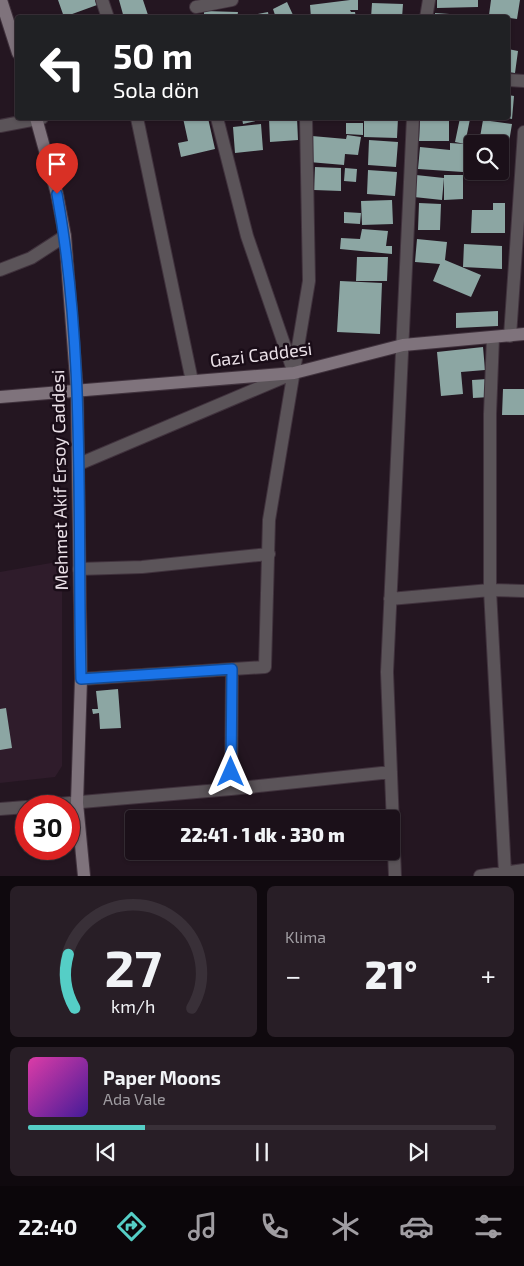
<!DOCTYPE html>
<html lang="tr">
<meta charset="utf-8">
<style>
body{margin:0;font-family:"Exo 2",sans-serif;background:#281e26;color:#f1f3f6;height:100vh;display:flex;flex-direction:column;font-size:19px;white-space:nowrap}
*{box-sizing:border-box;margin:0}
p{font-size:16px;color:#a09da2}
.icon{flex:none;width:28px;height:28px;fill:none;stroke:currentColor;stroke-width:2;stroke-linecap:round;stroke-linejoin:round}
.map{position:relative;height:876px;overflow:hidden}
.side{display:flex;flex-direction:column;gap:10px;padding:10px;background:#0f090e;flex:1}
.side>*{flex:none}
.hud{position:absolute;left:15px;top:15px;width:495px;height:105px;border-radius:5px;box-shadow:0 1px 4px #0004,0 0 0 1px #393038;background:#202124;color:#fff;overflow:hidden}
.fabs{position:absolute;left:464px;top:135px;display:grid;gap:10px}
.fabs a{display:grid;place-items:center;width:45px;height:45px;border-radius:5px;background:#1b1019;box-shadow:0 1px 4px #0004,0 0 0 1px #393038;font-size:25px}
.speed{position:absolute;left:15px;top:795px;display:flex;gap:10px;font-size:25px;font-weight:700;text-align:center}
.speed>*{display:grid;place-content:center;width:65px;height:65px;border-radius:50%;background:#1b1019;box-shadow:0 1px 4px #0004,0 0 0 1px #393038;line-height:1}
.speed .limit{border:8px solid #d22;background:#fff;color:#111}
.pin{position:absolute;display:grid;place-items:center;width:42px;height:42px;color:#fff;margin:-51px -21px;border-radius:50% 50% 50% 0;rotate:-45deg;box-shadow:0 0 5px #0007}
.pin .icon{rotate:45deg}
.me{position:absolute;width:55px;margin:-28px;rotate:0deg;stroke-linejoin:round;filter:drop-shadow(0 0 4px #0008)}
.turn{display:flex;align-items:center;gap:18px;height:105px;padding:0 15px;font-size:22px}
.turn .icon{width:65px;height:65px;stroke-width:2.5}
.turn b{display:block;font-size:35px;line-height:42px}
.big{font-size:38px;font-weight:800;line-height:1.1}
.side .widget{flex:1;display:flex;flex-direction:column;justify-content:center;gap:8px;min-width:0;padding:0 18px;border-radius:8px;background:#281e26}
.side .dial{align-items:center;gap:0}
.dial svg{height:130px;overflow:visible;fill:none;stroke:#393038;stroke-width:7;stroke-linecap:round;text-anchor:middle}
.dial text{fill:#f1f3f6;stroke:none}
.song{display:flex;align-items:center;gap:15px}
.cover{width:60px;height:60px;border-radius:8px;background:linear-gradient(135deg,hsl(320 70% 55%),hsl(260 70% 35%))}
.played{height:5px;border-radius:2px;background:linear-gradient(90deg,#55cec6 25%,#393038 25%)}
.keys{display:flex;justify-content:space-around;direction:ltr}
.heat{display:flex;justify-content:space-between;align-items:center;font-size:28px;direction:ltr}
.side .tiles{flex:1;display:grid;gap:10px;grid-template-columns:1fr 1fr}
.widget:last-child{grid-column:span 2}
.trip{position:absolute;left:125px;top:810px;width:275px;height:50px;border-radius:5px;background:#1b1019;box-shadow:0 1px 4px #0004,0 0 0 1px #393038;font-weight:800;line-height:50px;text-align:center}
.dock{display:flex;height:80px;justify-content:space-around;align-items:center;background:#0b060a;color:#a09da2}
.dock .icon{width:35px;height:35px}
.dock .selected{color:#55cec6}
.dock b{font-size:22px;color:#f1f3f6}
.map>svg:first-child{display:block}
</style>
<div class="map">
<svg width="524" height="876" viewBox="0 0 524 876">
<rect width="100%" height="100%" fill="#241621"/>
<!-- built -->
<path fill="#2f1c2b" d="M62,561v205l-7,11 -55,6v-211z"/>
<!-- building -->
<path fill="#8ca6a3" d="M58,0h37l2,5 -33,12z
M119,0h24l6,18h-25z
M350,0h8v10h-8l1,2h4l1,6h-45l-1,-13z
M437,0h41v7l-41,1z
M491,0h29l-3,19 -28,-4z
M287,2l6,13 -17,3 -3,-9z
M372,3l31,1 -1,14h-31z
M204,11l34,1 -1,6h-33z
M268,12l1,6h-16l-1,-3z
M435,13l29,2v3h-29z
M508,49l10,2 -3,22 -7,-1z
M508,95l6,1 -2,23 -4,-1z
M183,118h25l7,31 -34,8 -3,-14 10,-2z
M242,118h26l-25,6z
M269,118h28l1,22 -28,2z
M364,118h34l-1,20 -33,-1z
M420,118h29v23h-30z
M460,118l10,1 -5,25 -10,-2z
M483,120l29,4 -4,24 -8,-1v-3l-21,-1z
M346,123h17v12l-17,-1z
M261,124l2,26 -28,3 -2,-26z
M347,135l14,2 -3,18 -13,-1 -1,11 -35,-3 3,-26 34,3z
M369,140l29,2 -2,25 -28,-2z
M450,143l15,1 -2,28 -45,-3 2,-22 30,3z
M500,152l8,1 -1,23 -33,-2v-3h26z
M315,167l26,1v23l-27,-1z
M345,168l12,1 -1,13 -12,-1z
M368,170l29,2 -2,24 -28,-2z
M416,175l28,3 -2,22 -28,-3z
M444,175h19v24l-19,1z
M392,200l1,24 -31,1 -1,-24z
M419,203l22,1 -1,26h-22z
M493,203h12v30h-34l1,-23h21z
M344,212l17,1 -1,11 -16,-1z
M362,229l26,2 -2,15h6v8l-52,-5 1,-11 19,1z
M417,239l30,3 -2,18 36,15 -10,22 -38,-16 7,-17 -25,-2z
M464,244l38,2v23l-39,-2z
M357,257h31l-1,24h-31z
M340,281l42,2 -2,51 -43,-2z
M498,311v15l-42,2v-15z
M483,347l2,23 -24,2 2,22 -22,2 -4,-44z
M488,379l2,18 -17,1 -1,-18z
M503,389h21v26h-22z
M118,689l3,39 -21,1 -1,-16 -6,1 -1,-5h6l-2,-18z
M6,708l6,40 -12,2v-41z"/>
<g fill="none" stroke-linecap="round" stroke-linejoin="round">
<defs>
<path id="street" d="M102,0l6,18
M196,7l36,-7
M426,18l3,-18
M508,80l16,1
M137,118l55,263
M0,126l42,-8
M0,270l31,-12 34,-22
M510,336l14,-204
M493,337l-3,77v176l15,283
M79,464l215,-91 -47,-137 -30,-118
M79,569l63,-2 127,-13
M390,599l100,-9 34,1
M81,679l184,-12 4,-147 40,-239 -3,-163
M231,789l1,-120
M35,806l196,-17 160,-17
M0,809l26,-2
M395,876l-8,-204 26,-554
M480,876l44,-6"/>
<path id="secondary" d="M1,0l17,53
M36,118l21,76 8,42 12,155 4,288 -4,124 7,73
M0,397l294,-24 109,-28 121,-11"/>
</defs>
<!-- street casing -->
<use href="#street" stroke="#40323d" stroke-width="14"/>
<!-- secondary casing -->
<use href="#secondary" stroke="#40323d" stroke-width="14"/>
<!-- street -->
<use href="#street" stroke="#5b5459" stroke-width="12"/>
<!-- secondary -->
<use href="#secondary" stroke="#7f737c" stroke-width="12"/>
</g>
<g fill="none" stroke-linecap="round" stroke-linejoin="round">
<defs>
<path id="route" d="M57,194c29,159 20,324 24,485l151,-10 -1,103"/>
</defs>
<!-- route casing -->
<use href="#route" stroke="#114b97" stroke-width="12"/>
<!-- route -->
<use href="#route" stroke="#1a73e8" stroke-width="9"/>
</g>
<g text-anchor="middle" stroke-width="5" stroke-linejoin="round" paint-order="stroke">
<!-- street labels -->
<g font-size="18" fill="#ebe1e8" stroke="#1a0d18">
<text transform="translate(261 355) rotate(-7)" y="6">Gazi Caddesi</text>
<text transform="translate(60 480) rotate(-91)" y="6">Mehmet Akif Ersoy Caddesi</text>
</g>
</g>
</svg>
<div class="fabs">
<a><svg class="icon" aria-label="search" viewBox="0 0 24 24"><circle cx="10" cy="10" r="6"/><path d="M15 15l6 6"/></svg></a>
</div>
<div class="speed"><div class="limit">30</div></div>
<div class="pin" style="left:57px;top:194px;background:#d93025"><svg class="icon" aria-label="arrive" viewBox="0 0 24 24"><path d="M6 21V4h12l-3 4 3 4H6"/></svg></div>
<svg class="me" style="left:231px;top:772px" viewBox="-20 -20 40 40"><path d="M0-17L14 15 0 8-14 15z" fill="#1a73e8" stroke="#fff" stroke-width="4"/></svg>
<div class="trip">22:41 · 1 dk · 330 m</div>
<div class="hud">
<div class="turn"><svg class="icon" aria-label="left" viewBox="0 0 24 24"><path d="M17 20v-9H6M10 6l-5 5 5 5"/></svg><div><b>50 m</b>Sola dön</div></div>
</div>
</div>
<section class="side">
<div class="tiles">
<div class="widget dial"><svg viewBox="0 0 100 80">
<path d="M14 69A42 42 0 1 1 86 69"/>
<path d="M14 69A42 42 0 0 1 10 36" stroke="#55cec6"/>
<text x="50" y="56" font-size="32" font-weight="700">27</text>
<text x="50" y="72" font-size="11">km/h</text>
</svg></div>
<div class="widget"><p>Klima</p>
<div class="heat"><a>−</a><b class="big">21°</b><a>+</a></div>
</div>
<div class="widget">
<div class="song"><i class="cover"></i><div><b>Paper Moons</b><p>Ada Vale</p></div></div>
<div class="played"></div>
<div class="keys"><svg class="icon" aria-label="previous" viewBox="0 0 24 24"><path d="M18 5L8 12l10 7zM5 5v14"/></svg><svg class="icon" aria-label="pause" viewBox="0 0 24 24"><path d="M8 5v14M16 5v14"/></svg><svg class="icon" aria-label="next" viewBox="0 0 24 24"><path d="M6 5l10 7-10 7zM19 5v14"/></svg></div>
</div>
</div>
</section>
<nav class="dock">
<b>22:40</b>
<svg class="icon selected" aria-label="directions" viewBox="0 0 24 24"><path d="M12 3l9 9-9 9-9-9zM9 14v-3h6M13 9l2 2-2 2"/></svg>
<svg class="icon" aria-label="music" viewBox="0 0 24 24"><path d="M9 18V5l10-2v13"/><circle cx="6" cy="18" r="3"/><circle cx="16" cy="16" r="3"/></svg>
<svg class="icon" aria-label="phone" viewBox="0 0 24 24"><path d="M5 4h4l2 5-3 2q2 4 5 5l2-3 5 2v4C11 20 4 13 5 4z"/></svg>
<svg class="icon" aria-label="climate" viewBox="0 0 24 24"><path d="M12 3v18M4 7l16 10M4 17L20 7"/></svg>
<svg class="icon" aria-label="car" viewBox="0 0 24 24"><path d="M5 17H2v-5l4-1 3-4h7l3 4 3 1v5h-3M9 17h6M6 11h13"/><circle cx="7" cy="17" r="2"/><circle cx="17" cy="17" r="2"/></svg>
<svg class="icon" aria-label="filters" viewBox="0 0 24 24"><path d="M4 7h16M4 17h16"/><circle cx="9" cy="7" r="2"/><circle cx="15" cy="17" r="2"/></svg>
</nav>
